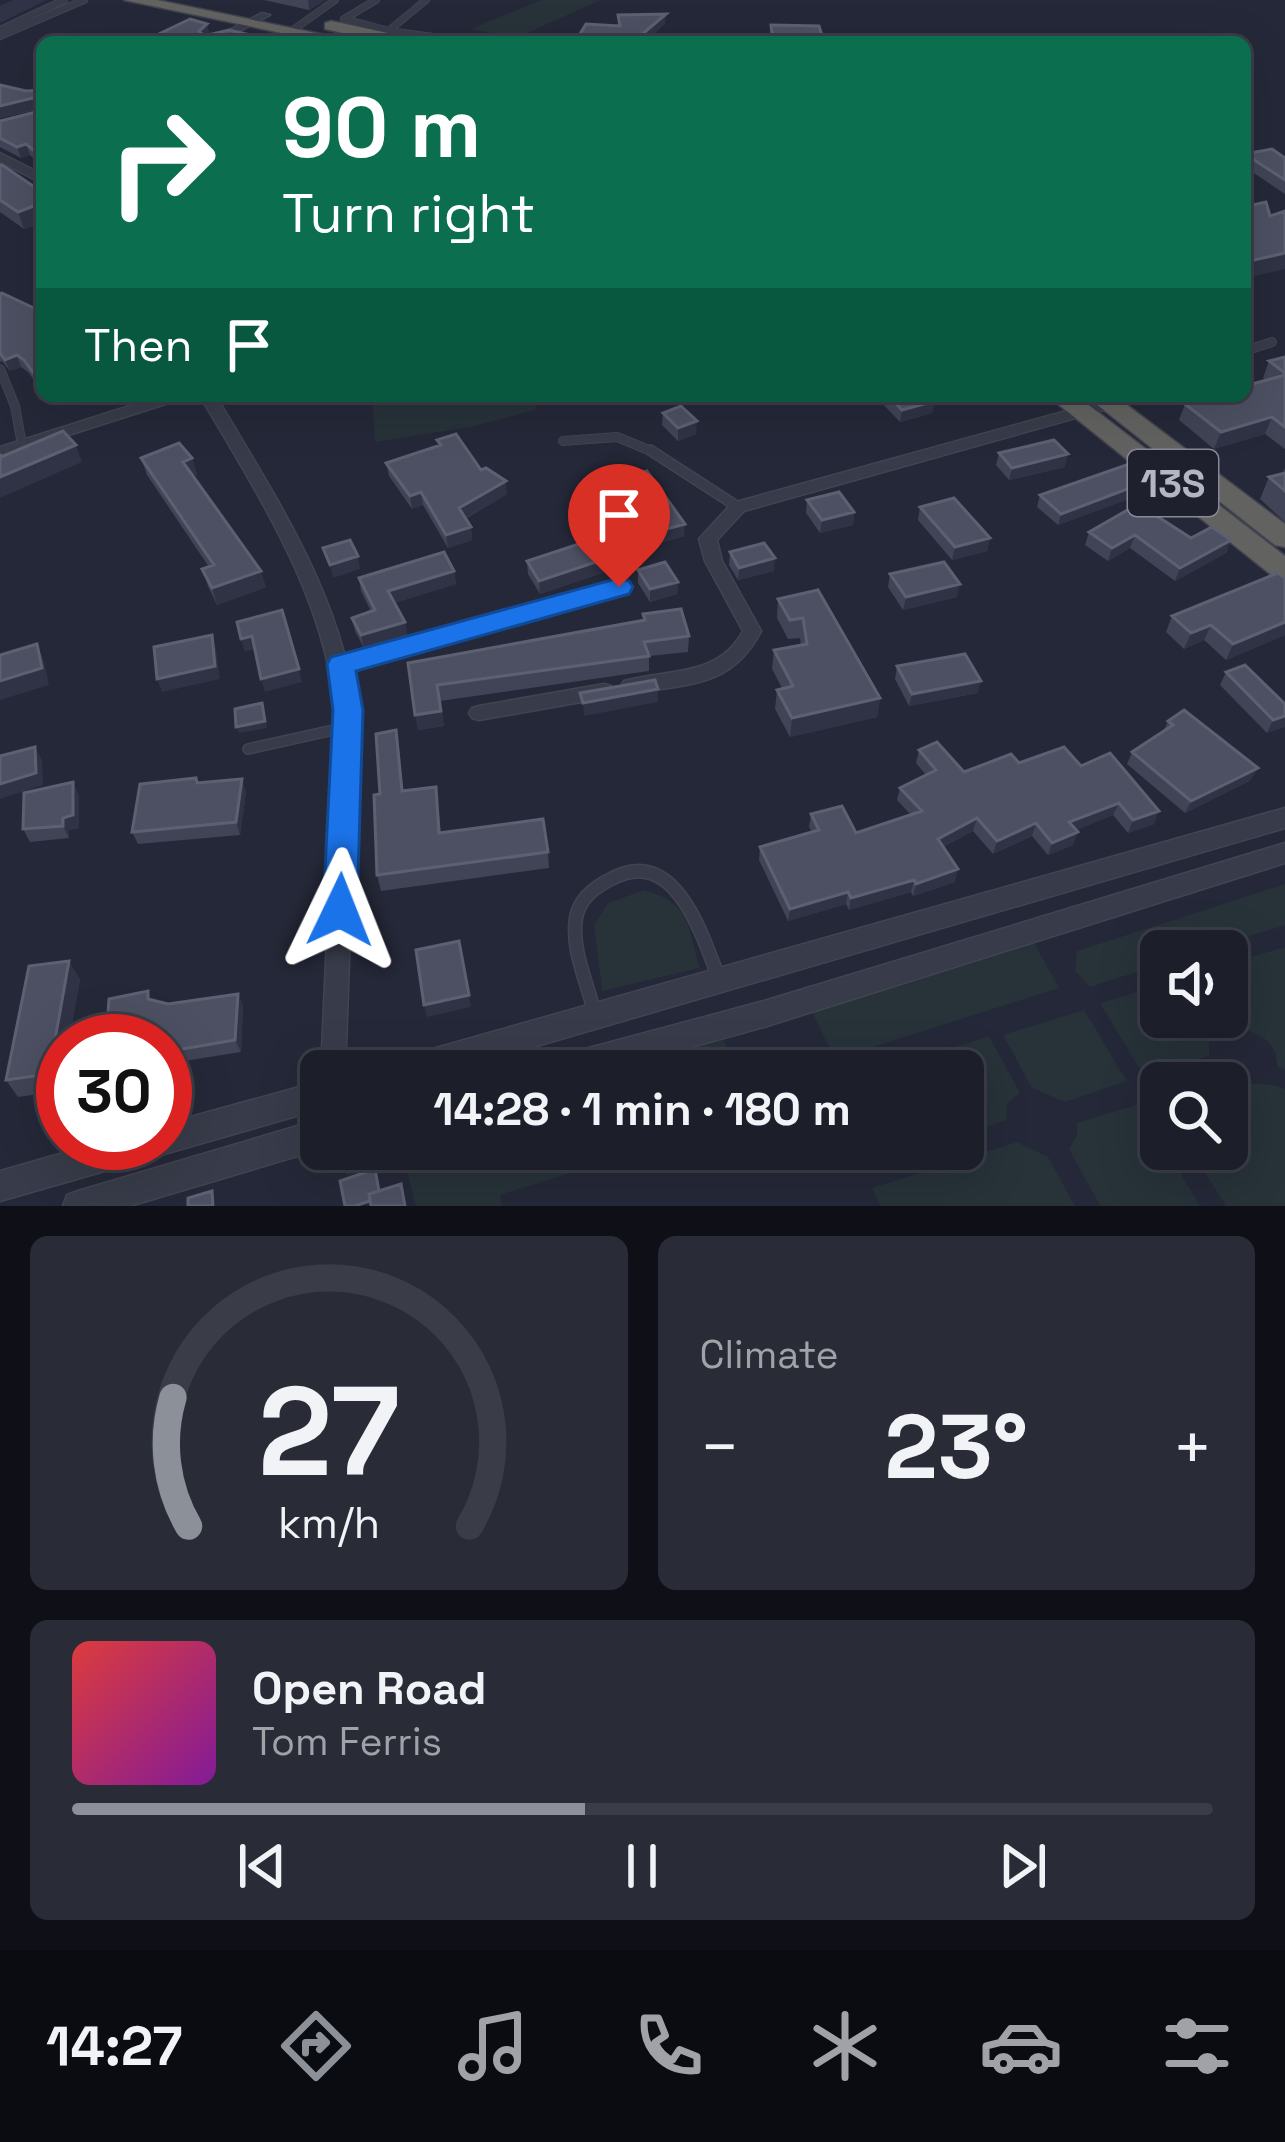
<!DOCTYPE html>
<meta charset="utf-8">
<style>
body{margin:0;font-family:"Space Grotesk",sans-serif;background:#292b36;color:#f1f3f6;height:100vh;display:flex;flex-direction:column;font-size:45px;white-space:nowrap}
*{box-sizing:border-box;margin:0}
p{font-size:39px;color:#a0a2a8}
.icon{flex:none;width:66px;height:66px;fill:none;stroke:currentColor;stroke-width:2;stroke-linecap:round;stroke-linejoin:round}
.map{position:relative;height:1206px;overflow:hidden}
.drawer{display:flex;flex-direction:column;gap:30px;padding:30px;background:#0f1017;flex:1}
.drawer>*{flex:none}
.hud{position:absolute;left:36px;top:36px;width:1215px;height:366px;border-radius:18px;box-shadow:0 12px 48px #0002,0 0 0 3px #3a3c47;background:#0b6e4f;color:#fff;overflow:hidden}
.fabs{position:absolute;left:1140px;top:930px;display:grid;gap:24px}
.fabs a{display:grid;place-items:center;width:108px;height:108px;border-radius:18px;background:#1c1e2a;box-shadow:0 12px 48px #0002,0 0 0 3px #3a3c47;font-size:60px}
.speed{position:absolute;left:36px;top:1014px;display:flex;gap:24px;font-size:60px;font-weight:700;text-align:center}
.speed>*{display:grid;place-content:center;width:156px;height:156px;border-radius:50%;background:#1c1e2a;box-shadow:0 12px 48px #0002,0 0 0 3px #3a3c47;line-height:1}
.speed .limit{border:18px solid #d22;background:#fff;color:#111}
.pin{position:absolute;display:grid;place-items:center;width:102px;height:102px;color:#fff;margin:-123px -51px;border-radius:50% 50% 50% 0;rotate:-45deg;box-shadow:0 0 12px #0007}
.pin .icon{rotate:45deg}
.me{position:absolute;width:132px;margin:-66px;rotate:2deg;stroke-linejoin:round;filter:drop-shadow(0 0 9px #0008)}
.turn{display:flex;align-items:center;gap:42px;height:252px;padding:0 48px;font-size:54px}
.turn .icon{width:156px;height:156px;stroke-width:2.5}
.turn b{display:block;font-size:84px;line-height:102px}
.then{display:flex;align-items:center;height:114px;padding:0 48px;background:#0003;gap:24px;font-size:45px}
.big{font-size:90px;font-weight:800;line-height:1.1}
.drawer .tile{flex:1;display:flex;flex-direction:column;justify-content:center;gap:18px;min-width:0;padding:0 42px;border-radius:18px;background:#292b36}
.drawer .dial{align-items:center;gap:0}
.dial svg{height:312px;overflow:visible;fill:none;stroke:#3a3c47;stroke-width:7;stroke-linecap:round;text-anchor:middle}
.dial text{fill:#f1f3f6;stroke:none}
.song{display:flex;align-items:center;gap:36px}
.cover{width:144px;height:144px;border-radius:18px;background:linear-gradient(135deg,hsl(0 70% 55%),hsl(290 70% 35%))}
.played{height:12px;border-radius:6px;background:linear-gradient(90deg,#8c9099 45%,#3a3c47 45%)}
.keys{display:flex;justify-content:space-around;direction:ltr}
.heat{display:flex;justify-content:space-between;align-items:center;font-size:66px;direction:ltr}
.drawer .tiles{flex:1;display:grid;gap:30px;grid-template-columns:1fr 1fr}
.tile:last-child{grid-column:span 2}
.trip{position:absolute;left:300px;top:1050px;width:684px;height:120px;border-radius:18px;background:#1c1e2a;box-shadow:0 12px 48px #0002,0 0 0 3px #3a3c47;font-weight:800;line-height:120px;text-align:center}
.menu{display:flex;height:192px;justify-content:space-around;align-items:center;background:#0b0c11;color:#a0a2a8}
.menu .icon{width:84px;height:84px}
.menu .current{color:#8c9099}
.menu b{font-size:54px;color:#f1f3f6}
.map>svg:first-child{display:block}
</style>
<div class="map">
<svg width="1285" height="1206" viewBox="0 0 1285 1206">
<rect width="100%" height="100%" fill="#252838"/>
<!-- green -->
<path fill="#273239" d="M541,0h60l-85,38 -45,-9z
M372,396h167l-4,14 -64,17 -96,15z
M1285,884v41l-82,26h-42v13l-71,23 -15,-16 2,-20z
M644,890c47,13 43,35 56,78l-98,23 -8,-66 14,-22z
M1032,939l27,49 -224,71 -25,-51z
M1285,947v123l-8,-3c1,-37 -36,-33 -54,-50h4v-53z
M1161,985v32h49l8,12 -9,6v21l-65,20 -44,-73z
M1084,1010l43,71 -62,21 -33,-14 -29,-53z
M721,1033l16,38h-139z
M989,1036l31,57 -13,11 -1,16 -43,15v-64h-81z
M1219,1072c24,18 43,7 66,17v117h-59l-36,-57h37v-66h-40z
M1139,1104l22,36v9h5l34,57h-100l-31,-57 8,-14v-12z
M1017,1142l31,15 27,49h-195l-8,-18z
M349,1149h298l-147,46 2,11h-86l-12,-48 -57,18 -8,-24z"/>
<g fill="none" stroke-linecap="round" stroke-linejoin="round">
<defs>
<path id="service-far3" d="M344,19l32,-19
M345,19l44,12 82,11
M0,30l64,-30
M293,30l42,-30
M386,33l40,-33
M0,36l84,-36"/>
<path id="service-far2" d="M1245,351l27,-9
M0,369l15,37 7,39
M563,441l54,-4 39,16"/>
<path id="service-far1" d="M650,450l88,57
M341,664l278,-77
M248,749l99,-22"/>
<path id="service" d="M594,1011c-7,-29 -23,-62 -18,-93 3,-19 20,-32 37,-40 62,-32 89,56 106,101"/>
<path id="minor" d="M262,13l8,2 -51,27h-13z
M0,153l42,21v9l-42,-21z
M161,396h23l-3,3 -181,58v-10z
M200,396h16c61,104 132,208 141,331l-11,321 -5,23h-20v9l-4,-9 5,-23 15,-321c-7,-123 -76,-227 -137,-331z
M1110,399l5,2v6l-371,104 -27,29 5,21 39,70c-29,57 -74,53 -130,62l-7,-2 -3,-5 3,-5c44,-12 95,-4 119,-50l-38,-70 -6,-22 33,-36z
M604,684l7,2 3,5 -3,5 -7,2 -125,22 -7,-2 -3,-5 3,-5 7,-2z"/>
<path id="tertiary" d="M1285,808v20l-834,243h-61l4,-10 10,-4z
M1285,843v20l-521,164 -160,44h-63l4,-10 10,-4 209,-56z
M321,1081v28l-321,92v-30l98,-28h67v-19z
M321,1119v30l-191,57h-67l4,-11 11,-4z"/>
<path id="trunk" d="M124,0h33l202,42h-34z
M331,21l76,16 8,5h-32l-58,-13v-6z
M1048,396h29l208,160v25l-10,-3z
M1086,396h29l170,128v23l-10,-2z"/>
</defs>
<!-- service-far3 casing -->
<use href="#service-far3" stroke="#424452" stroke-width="8"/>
<!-- service-far2 casing -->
<use href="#service-far2" stroke="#424452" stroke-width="10"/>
<!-- service-far1 casing -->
<use href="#service-far1" stroke="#424452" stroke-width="12"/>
<!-- service casing -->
<use href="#service" stroke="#424452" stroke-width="15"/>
<!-- minor casing -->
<use href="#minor" stroke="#424452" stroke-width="3"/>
<!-- tertiary casing -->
<use href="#tertiary" stroke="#424452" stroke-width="3"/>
<!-- trunk casing -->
<use href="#trunk" stroke="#414351" stroke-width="3"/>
<!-- service-far3 -->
<use href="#service-far3" stroke="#383b49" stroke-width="6"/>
<!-- service-far2 -->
<use href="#service-far2" stroke="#383b49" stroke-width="8"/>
<!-- service-far1 -->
<use href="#service-far1" stroke="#383b49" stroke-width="9"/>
<!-- service -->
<use href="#service" stroke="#383b49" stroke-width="12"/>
<!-- minor -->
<use href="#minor" fill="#383b49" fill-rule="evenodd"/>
<!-- tertiary -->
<use href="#tertiary" fill="#383b49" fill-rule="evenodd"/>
<!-- trunk -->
<use href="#trunk" fill="#626260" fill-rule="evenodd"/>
</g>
<!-- wall -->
<path fill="#414456" d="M264,0h61l-16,10z
M0,85l26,6 16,-1v76l-12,-11 -9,3 -21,-11v-26l40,-10v-2l-40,9z
M1245,154l40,4v36l-40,-27z
M0,165l42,27v31l-18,6 -24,-17z
M0,294l42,18v79l-14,-19 -7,-5 -11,4 -8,-10 -2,1z
M1285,357v92l-20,-15 -51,15 -35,-29 6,-16 81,-24 -3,-2 6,-17z
M877,396h53l5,5 -3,12 -32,9 -23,-24z
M663,413l33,21 -18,7 -16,-16z
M437,440l70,54 -42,25 6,8 1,13 -24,8 -25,-43 -11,4 -23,-33 -3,-13 52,-17z
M999,453l66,14 -56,13 -13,-15z
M141,458h51l5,17 -4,1 73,111 -49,18 -9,-19 -6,-17 7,-2 -62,-92z
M1285,468v54l-25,-23 9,-22 14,-4z
M625,477l59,59 -30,9 -25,-38v-11l-4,-7z
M1155,489l-97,36 -21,-18 3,-12z
M807,500l47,12 -1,13 -33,8 -14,-20z
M920,507l70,31 -3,13 -35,9 -34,-40z
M1089,532l102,6 40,2 -5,13 -51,28 -45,-33 -22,13 -23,-16z
M730,552l44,19 -36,9 -9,-15z
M611,557v13l-71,24 -12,-20 -1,-13z
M638,570l40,12 -1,12 -27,8 -12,-19z
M454,571l2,13 -62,19 11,19 2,13 -43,13 -9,-17 -3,-13 19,-7 -10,-20 -2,-13z
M890,574l67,23 -54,13 -15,-23z
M1285,578v57l-59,25 -22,-20 -20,9 -18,-17 6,-16z
M818,590l62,108 -3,19 -87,20 -15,-28 2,-19 5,-2 -10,-19 2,-19 27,-5 -1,-7 -12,1 -11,-21 1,-19z
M643,614l46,22 -1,16 -39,4v15l-209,30 4,25 -26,4 -10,-67 235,-42z
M897,666l81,27 -69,13 -14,-27z
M1226,672l59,32 -18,29 -47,-48z
M1168,721l83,59 -66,33 -58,-49 5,-12 31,-20z
M399,747l4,44 33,-4 5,46 107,19 1,16 -168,23 -4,-16 3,-81z
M919,750l45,22 55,-9 62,3 73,58 -26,9 -15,-18 -37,15 -3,15 -25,10 -16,-19 -39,18 -20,-23 -30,16 12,35 -42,14 -2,-4 -62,18 -3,-6 -58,17 -29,-61 1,-13 52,-15 -3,-5 2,-13 45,19 55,-18 -14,-15 3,-12 26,-13 -10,-12z
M198,783l48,9 -6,43 -102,9 -6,-12z
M79,795v33l-10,2v8l-39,4 -7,-13z
M80,979l-11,62h-6v34l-3,16 -42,6 -12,-17z
M238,994l5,12 -2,46 -76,12v-23l-12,-41 15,4z"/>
<!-- shaded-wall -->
<path fill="#303345" d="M13,0h33l-46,23v-17z
M308,0h17l-16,10z
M666,14l-1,10 -20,18h-12z
M207,24l3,11 -8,6 -3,-10z
M41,96l1,12 -42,10v-12z
M26,144l4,11 -9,3 -4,-11z
M42,203v20l-18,6 -6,-17z
M1285,253v16l-40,9 5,-17z
M17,355l4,12 -11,4 -5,-11z
M97,396h34l-31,9z
M935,401l-3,12 -32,9 2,-12z
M1272,417l-7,17 -51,15 7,-17z
M697,421l-1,13 -18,7v-13z
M76,445l6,17 -82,36v-21z
M1068,454l-3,13 -56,13 3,-12z
M192,458l5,17 -9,3 -5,-16z
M1159,477l-4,12 -97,36 3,-11z
M506,481l1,13 -47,27 -1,-13z
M421,492l2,13 -11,4 -2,-13z
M854,512l-1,13 -33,8 2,-13z
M685,524l-1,12 -30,9 1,-13z
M471,527l1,13 -24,8 -2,-13z
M1135,535l-5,13 -22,13 4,-13z
M990,538l-3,13 -35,9 3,-13z
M1231,540l-5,13 -51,28 5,-13z
M358,556l2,13 -27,9 -3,-13z
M611,557v13l-71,24 -1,-13z
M775,558l-1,13 -36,9 1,-12z
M261,571l5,16 -49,18 -5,-17z
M454,571l2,13 -65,20 -3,-13z
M678,582l-1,12 -27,8v-13z
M960,584l-3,13 -54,13 3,-13z
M405,622l2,13 -43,13 -3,-13z
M1285,622v13l-59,25 7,-16z
M1211,625l-7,15 -20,9 7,-16z
M212,635l4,13 4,31 -58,13 -5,-13z
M252,636l4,13 -11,3 -4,-13z
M37,644l7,17 5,24 -49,15v-19z
M299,669l3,13 -37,10 -4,-13z
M981,681l-3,12 -69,13 3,-12z
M658,689v13l-74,14 -1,-13z
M880,698l-3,19 -87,20 2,-19z
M262,703l5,25 -28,5 -3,-6z
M441,711l3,15 -26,4 -3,-15z
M1285,716v11l-18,6 6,-13z
M35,747l7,13 1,25 -43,14v-15z
M1258,768l-7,12 -66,33 6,-12z
M242,779l4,13 -6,43 -4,-13z
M73,782l6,13v33l-10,2v8l-6,-12v-8z
M1119,803l-6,12 -48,20 4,-13z
M1159,811l-5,13 -26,9 5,-13z
M977,818l-4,13 -38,20 3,-12z
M1036,823l-4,13 -39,18 4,-13z
M1078,832l-5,13 -25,10 4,-12z
M958,869l-3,13 -42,14 3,-12z
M914,880l-3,12 -62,18 2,-12z
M848,892l-2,12 -58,17 2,-12z
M69,961l11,18 -11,62h-6v34l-3,16 -11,-17z
M238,994l5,12 -2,46 -6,-12z
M469,995l2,12 -44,10 -3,-12z"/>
<!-- building -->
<path fill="#4d5062" stroke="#5d6071" stroke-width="3" d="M666,14l-33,28h-58l11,-18 34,2 -2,-11z
M190,19l17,5 -8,7 5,5 25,-6 51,12h-138z
M771,25l48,1 5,16h-51z
M0,85l26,6 16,-1v67l-16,-13 -9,3 -17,-9v-17l40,-10 1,-15 -41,10z
M1272,149l13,9v22l-40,-26z
M0,165h2l40,27v11l-24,9 -18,-12z
M1245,201l8,4 13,-3 4,14 15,-5v42l-35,8 -5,-3v-17l5,-2 -5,-4z
M2,293l40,19v73l-18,-25 -7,-5 -12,5 -5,-7v-59z
M1285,357v16l-16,-12z
M1285,375v52l-13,-10 -51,15 -36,-28 26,-8h34v-10z
M889,396h41l5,5 -33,9z
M681,406l16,15 -19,7 -15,-15z
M63,431l13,14 -76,32v-23l1,3z
M456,434l25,36 5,-2 20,13 -47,27 12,19 -25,8 -25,-43 -11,4 -24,-33 55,-18 -4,-5z
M1054,440l14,14 -56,14 -13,-15z
M179,443l13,15 -9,4 78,109 -49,17 -10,-19 12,-4 -73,-107z
M1138,461l21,16 -98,37 -21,-19z
M647,471l38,53 -30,8 -26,-38 7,-2 -11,-15z
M1285,473v18l-16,-14z
M839,492l15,20 -32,8 -15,-20z
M954,498l36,40 -35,9 -35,-40z
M1138,504l53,34 21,-11 19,13 -51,28 -45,-33 -23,13 -23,-16z
M597,538l14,19 -72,24 -12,-20z
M350,540l8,16 -28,9 -7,-17z
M764,543l11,15 -36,10 -9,-16z
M444,552l10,19 -66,20 17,31 -44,13 -9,-17 23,-8 -16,-32z
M665,562l13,20 -28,7 -12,-19z
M944,562l16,22 -54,13 -16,-23z
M1278,573l7,5v44l-52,22 -22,-19 -20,8 -19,-17z
M818,590l62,108 -88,20 -15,-28 16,-4 -19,-36 33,-6 -4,-26 -13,2 -12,-21z
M681,609l8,27 -45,6 5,14 -212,29 4,26 -26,4 -7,-52 237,-43 -2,-6z
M282,610l17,59 -38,10 -9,-43 -11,3 -4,-17z
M212,635l3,31 -58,13 -3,-32z
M37,644l5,24 -42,13v-26z
M965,654l16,27 -69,13 -15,-28z
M1245,665l40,39v12l-12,4 -47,-48z
M655,680l3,9 -75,14 -3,-10z
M262,703l3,18 -29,6 -1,-18z
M1184,710l74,58 -67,33 -59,-49 41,-27 -5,-4z
M396,730l6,61 34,-4 3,46 104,-14 5,33 -171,23 -3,-80 6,-1 -4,-60z
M937,742l27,30 47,-18 8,9 45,-16 17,19 29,-13 49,58 -26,9 -14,-17 -50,19 9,10 -26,11 -16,-20 -39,18 -20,-23 -39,21 20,30 -42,15 -2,-4 -63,18 -3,-6 -58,17 -30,-62 59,-17 -8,-16 31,-8 14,27 66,-22 -22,-23 36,-18 -17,-20z
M35,747l1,26 -36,11v-28z
M196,778l1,5 45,-4 -6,43 -104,10 8,-48z
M73,782v33l-10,3v8l-40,3 1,-36z
M459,941l10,54 -45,10 -8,-55z
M69,961l-20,113 -43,6 23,-114z
M148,991v8l20,5 70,-10 -3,46 -70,12v-11h-59l3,-42z
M375,1169l4,22 -10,3 1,7 -15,5h-10l-5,-25z
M401,1184l4,22h-34l-2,-12z
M212,1191l1,15h-25v-8z"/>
<!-- route -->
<path fill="#1a73e8" stroke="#114b97" stroke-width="3" d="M619,578l10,3 4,6 -4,7 -273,77 7,39 -6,200 -5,11 -12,4 -12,-4 -5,-11 10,-200 -6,-46 4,-7z"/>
<g text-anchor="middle" stroke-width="12" stroke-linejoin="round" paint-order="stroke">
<!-- shield labels -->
<rect fill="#1e202e" stroke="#878997" stroke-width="3" x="1128" y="450" width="90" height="66" rx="9"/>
<g font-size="39" font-weight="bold" fill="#b4b6c4">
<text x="1173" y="497">13S</text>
</g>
</g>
</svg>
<div class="fabs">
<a><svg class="icon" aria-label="sound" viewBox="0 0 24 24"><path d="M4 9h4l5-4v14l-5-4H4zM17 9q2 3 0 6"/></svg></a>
<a><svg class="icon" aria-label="search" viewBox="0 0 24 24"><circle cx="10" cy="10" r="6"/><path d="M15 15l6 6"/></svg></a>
</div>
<div class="speed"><div class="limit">30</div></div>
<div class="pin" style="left:619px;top:587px;background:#d93025"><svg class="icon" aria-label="arrive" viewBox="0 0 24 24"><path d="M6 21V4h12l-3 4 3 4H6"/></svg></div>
<svg class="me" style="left:340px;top:910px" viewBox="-20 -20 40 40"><path d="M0-17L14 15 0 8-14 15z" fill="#1a73e8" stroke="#fff" stroke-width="4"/></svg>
<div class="trip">14:28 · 1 min · 180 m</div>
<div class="hud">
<div class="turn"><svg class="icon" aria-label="right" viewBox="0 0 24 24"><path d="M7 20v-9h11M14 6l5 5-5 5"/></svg><div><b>90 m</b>Turn right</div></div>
<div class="then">Then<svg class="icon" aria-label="arrive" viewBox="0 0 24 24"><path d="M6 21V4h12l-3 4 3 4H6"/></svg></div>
</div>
</div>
<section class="drawer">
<div class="tiles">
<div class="tile dial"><svg viewBox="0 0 100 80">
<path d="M14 69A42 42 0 1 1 86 69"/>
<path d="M14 69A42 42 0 0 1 10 36" stroke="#8c9099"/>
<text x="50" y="56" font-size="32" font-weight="700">27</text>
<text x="50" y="72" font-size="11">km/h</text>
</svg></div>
<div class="tile"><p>Climate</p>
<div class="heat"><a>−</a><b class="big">23°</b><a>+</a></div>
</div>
<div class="tile">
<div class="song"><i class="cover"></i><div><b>Open Road</b><p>Tom Ferris</p></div></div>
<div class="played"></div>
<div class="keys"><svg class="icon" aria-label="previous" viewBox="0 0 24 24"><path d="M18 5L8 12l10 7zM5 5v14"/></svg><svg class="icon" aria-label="pause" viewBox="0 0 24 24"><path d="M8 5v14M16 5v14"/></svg><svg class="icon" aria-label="next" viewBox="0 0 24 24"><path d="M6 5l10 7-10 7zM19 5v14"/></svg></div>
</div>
</div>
</section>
<nav class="menu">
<b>14:27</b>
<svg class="icon current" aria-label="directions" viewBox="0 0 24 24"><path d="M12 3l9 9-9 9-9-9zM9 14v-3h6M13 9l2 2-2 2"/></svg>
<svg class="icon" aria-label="music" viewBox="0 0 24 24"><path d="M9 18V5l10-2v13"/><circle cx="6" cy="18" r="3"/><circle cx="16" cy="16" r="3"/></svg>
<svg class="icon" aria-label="phone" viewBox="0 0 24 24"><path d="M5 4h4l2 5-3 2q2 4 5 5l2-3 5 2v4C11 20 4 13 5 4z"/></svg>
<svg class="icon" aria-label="climate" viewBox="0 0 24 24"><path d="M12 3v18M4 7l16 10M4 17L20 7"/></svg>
<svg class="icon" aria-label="car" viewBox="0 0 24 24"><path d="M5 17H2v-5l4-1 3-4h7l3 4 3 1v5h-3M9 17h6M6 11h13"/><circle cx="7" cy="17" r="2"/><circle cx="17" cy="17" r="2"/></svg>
<svg class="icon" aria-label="filters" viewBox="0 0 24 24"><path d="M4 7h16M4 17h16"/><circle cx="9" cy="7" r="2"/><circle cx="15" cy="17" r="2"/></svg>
</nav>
